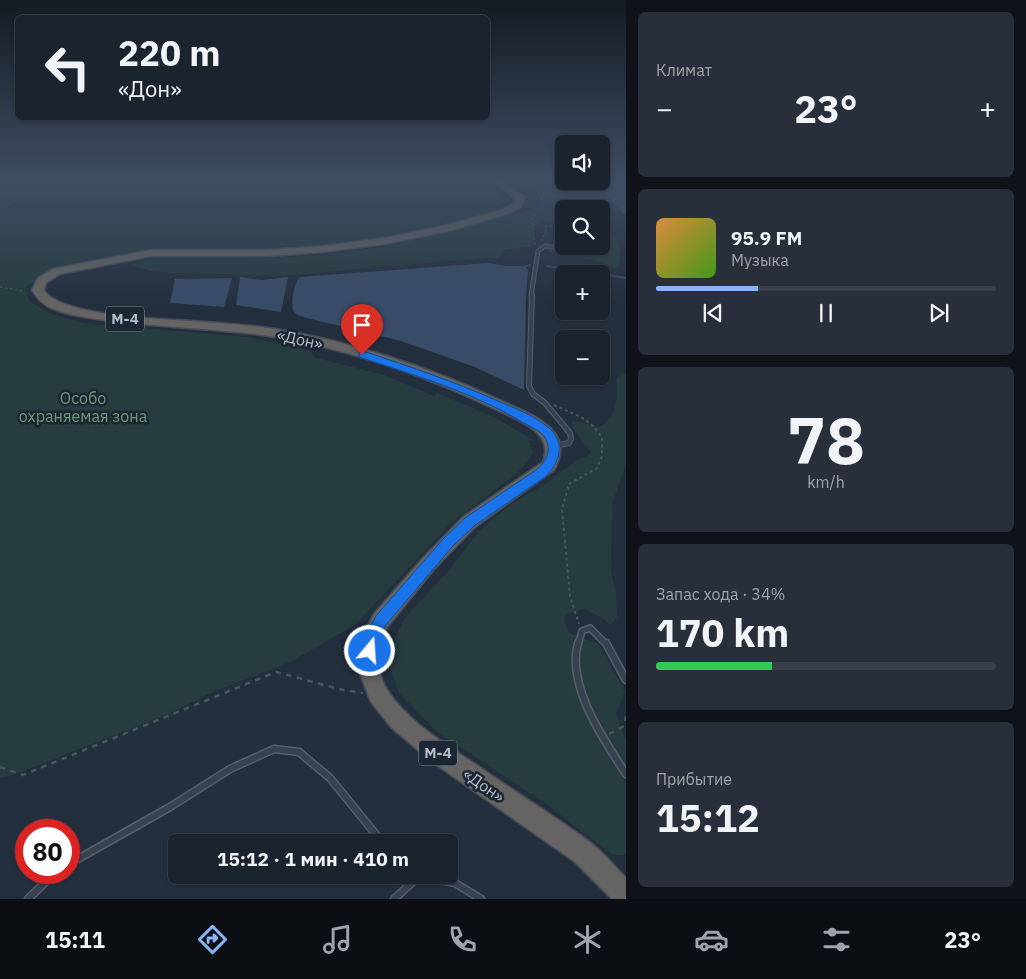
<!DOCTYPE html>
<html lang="ru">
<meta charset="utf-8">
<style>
body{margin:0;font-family:"IBM Plex Sans",sans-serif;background:#282f3a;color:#f1f3f6;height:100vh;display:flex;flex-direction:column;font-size:19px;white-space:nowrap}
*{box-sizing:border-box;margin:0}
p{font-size:16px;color:#a0a4aa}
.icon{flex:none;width:28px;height:28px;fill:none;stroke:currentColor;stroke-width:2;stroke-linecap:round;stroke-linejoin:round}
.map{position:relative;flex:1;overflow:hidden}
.side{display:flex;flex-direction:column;gap:12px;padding:12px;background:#0f1319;width:400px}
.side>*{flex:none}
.guide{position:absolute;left:15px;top:15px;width:475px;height:105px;border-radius:8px;box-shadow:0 1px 4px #0004,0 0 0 1px #39404a;background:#1b232e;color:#f1f3f6;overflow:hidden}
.buttons{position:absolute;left:555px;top:135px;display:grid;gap:10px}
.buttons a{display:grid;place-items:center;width:55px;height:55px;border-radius:8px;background:#1b232e;box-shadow:0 1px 4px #0004,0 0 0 1px #39404a;font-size:25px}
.speed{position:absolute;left:15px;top:819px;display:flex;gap:10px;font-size:25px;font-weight:700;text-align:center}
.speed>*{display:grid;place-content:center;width:65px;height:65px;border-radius:50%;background:#1b232e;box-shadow:0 1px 4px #0004,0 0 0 1px #39404a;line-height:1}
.speed .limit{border:8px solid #d22;background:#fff;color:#111}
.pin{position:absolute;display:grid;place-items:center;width:42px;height:42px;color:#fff;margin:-51px -21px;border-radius:50% 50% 50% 0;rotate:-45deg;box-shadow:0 0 5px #0007}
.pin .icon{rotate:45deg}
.me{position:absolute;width:55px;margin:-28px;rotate:18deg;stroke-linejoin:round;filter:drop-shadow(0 0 4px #0008)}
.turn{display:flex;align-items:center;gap:18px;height:105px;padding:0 20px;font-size:22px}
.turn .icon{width:65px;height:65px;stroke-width:2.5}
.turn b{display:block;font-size:35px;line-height:42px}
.big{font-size:38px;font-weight:700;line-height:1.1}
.side .card{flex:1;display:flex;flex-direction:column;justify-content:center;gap:8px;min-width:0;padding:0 18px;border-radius:8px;background:#282f3a}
.side .dial{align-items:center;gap:0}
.dial b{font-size:65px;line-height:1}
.song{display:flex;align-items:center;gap:15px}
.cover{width:60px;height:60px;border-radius:8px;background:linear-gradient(135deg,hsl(30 70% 55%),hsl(100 70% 35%))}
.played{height:5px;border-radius:2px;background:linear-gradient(90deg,#8ab4f8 30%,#39404a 30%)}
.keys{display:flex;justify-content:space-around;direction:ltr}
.heat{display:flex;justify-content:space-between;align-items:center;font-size:28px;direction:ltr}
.charge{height:8px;border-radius:4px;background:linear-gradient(90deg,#34c759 34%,#39404a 0)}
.trip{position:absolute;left:168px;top:834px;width:290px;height:50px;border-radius:8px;background:#1b232e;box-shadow:0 1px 4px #0004,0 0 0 1px #39404a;font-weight:700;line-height:50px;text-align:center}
.tab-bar{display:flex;height:80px;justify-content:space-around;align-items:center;background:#0b0e12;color:#a0a4aa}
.tab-bar .icon{width:35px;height:35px}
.tab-bar .current{color:#8ab4f8}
.tab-bar b{font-size:22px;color:#f1f3f6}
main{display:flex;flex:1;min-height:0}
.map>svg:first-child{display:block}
</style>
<main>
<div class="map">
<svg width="626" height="899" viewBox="0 0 626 899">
<rect width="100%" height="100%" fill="#242f3e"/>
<!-- green -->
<path fill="#263c3f" d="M0,178h479l16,9 10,14 -19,12 -70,20 -96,13 -62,4 -62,-1 -56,3 -77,14 -38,21 4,14 20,12 34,10 164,14 64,14 2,6 71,18 50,21 3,-3 59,25 38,23h-5l4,12 -11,16 -71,54 -96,102 -65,37 -77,30 -47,23 -153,60 -13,3z
M540,188l13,2 6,16 6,3 -1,13 -24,-1 -8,7 1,13 -3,6h-10l-17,3 -5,9 -13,-1 -206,18 -108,-3 -20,-2 -19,-6c20,-15 104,-7 131,-7 57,-1 118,-9 173,-23 32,-7 63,-18 95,-25l10,-4c0,-7 -4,-10 -4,-17z
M601,220c17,17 21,23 18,47l-6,1 -17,-8 -48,-8 2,-2 25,1 16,-5h10z
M621,373h5v91l-13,38 -1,19 -1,49 5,25 1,23 -7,7 -6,-6 -19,-10 -20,5 -1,6 5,13 28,10 28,48 -9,23 10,26v113l-2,2h-11l-67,-51 -111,-74 -36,-37 -9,-25 2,-25 14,-27 40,-42 33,-43 33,-28 35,-20 31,-24 10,-3 2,-5c-6,-11 -17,-16 -18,-30l29,5c17,-10 16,-29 16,-47z"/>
<!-- water -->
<path fill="#394c67" d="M601,178h25v38l-34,-35h9z
M488,263l18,3h18l4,4 -2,27 -2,93 -49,-23 -74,-26 -94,-23c-4,-1 -9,-2 -12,-5 -6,-7 -1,-30 5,-36z
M240,277l22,3 26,-3 -7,35 -45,-7z
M232,278l-8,29 -54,-4 5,-24z"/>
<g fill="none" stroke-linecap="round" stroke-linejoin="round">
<!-- stream -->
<path stroke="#394c67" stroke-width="2" d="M547,266l54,8
M524,267l6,-2
M601,274l25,4"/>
<defs>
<path id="service-far3" d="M531,296l7,-45 7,-5 21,3 9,-3"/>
<path id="service-far2" d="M532,295l-3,91 4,8 12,9 25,30 1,6 -2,4 -15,3"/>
<path id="service-far1" d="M578,645l4,-14 8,-3 17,17"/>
<path id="service" d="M578,643c-12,43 26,97 48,131
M606,643l20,37
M69,864l101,-57 60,-38 44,-20 25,3 31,26 52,64
M28,899l28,-27
M394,899l21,-19 21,-1 19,4 26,16"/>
<path id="trunk" d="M490,178h10l22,17 2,2 -3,10 -14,7 -58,17 -64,13 -62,8 -54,4h-118l-91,18 -14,9 -2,7c14,24 102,28 129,30 34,2 69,4 102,9 78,13 156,39 227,72 29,14 75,28 52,69l-79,57 -40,41 -47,58c-10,18 -13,44 -2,62 19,32 62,58 92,78 37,26 77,50 113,77 13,10 24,24 35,35v21h-14l-37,-37 -148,-104 -36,-31 -20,-25 -11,-28v-23l6,-22 8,-15 49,-56 40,-41 80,-55c12,-30 -25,-42 -46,-52 -62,-30 -128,-54 -196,-68 -59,-13 -120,-13 -180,-20 -23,-3 -49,-5 -70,-14 -9,-4 -14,-10 -19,-18l6,-12 15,-9 98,-19h118l54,-4 62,-8 58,-12 58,-16 12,-6 1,-6z"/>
</defs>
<!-- service-far3 casing -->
<use href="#service-far3" stroke="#565f6c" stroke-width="5"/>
<!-- service-far2 casing -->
<use href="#service-far2" stroke="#565f6c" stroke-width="6"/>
<!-- service-far1 casing -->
<use href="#service-far1" stroke="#565f6c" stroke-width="8"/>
<!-- service casing -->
<use href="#service" stroke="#565f6c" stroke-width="9"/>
<!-- trunk casing -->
<use href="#trunk" stroke="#434c59" stroke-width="3"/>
<!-- path-far2 -->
<path stroke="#44595c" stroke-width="1" stroke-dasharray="2.5 2.5" stroke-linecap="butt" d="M536,178l16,2 4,8 18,21
M526,197l15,2 4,4 -13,16 3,26
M541,199v-3l8,-1 17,6
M0,211l41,-33
M541,241l5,-9 -1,-5 19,-3
M0,287l23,4"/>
<!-- path-far1 -->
<path stroke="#44595c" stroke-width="2" stroke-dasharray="3 3" stroke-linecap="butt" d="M554,405l27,12 12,9 9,11v19l-5,12 -28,16 -7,25 8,88 9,27"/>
<!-- path -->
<path stroke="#44595c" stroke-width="2.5" stroke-dasharray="5.5 5.5" stroke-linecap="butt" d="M609,734l15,-8 2,-10
M0,767l23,8 253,-103 67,18 20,3"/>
<!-- service-far3 -->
<use href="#service-far3" stroke="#38414e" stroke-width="3"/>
<!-- service-far2 -->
<use href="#service-far2" stroke="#38414e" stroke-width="4"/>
<!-- service-far1 -->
<use href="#service-far1" stroke="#38414e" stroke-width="5"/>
<!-- service -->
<use href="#service" stroke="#38414e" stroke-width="6"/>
<!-- trunk -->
<use href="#trunk" fill="#656462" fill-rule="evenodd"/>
</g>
<!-- wall -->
<path fill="#3b4654" d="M564,233v9l-4,-2 1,-6z"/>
<!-- sky -->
<linearGradient id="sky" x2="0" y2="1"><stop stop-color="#141a22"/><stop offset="0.59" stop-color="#3f4d63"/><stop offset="1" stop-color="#3f4d63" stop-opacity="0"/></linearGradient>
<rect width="626" height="304" fill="url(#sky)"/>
<!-- route -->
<path fill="#1a73e8" stroke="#114b97" d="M359,352h7c45,15 89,30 132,49 17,7 37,15 51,27 17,15 11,35 -4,49l-71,49 -22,21 -66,78 -6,11 -5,20 -5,2 -6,-2 -2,-5 4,-16 10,-19 67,-77 22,-21 71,-48c11,-9 18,-23 6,-36 -5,-5 -14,-8 -20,-12 -50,-30 -108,-47 -163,-65z"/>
<g text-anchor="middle" stroke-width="5" stroke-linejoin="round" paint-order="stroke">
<!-- shield labels -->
<g fill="#1d2633" stroke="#878f9c" stroke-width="1">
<rect x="106" y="306.5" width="38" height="25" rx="4"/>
<rect x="419" y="740.5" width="38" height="25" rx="4"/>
</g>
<g font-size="15" font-weight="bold" fill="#b4bcc9">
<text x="125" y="324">М-4</text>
<text x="438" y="758">М-4</text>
</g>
<!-- street labels -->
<g font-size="16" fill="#b4bcc9" stroke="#1d2633">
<text transform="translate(300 339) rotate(12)" y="6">«Дон»</text>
<text transform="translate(484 785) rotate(35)" y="6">«Дон»</text>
</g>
<!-- park labels -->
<g font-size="16" fill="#6b9a76" stroke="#1d2633">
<text x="83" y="404">Особо<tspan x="83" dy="18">охраняемая зона</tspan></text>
</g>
</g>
</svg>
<div class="buttons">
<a><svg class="icon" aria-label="sound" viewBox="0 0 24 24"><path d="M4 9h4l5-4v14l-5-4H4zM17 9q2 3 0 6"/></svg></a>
<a><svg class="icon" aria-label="search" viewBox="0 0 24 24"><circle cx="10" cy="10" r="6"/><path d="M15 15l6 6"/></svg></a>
<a>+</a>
<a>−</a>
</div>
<div class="speed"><div class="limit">80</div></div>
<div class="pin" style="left:362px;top:355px;background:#d93025"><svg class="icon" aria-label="arrive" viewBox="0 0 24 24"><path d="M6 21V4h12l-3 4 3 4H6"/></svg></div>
<svg class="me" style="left:370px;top:651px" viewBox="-20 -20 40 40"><circle r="17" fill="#1a73e8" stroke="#fff" stroke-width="3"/><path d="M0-11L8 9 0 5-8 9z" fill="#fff"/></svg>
<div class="trip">15:12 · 1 мин · 410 m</div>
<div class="guide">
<div class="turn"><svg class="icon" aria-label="left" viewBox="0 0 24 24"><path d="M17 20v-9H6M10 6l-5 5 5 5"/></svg><div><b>220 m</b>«Дон»</div></div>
</div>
</div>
<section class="side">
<div class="card"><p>Климат</p>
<div class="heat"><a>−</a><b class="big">23°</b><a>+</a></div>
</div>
<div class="card">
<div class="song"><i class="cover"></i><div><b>95.9 FM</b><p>Музыка</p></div></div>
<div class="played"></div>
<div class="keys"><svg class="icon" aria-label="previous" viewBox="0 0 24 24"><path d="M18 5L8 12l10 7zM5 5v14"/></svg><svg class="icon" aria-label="pause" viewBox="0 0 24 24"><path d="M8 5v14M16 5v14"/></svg><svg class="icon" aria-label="next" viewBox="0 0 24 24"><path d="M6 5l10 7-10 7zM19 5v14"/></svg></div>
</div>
<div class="card dial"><b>78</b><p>km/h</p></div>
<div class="card"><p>Запас хода · 34%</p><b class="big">170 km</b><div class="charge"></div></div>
<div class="card"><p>Прибытие</p><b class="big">15:12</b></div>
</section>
</main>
<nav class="tab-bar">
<b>15:11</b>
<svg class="icon current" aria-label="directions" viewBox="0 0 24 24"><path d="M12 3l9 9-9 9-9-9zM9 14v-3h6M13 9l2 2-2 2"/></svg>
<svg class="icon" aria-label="music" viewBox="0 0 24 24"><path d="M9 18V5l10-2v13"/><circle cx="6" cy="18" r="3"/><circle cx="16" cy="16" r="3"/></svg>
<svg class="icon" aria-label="phone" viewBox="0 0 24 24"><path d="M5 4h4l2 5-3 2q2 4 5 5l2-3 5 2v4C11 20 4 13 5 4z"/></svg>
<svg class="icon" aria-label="climate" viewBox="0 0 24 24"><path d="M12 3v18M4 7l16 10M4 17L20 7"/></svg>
<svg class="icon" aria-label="car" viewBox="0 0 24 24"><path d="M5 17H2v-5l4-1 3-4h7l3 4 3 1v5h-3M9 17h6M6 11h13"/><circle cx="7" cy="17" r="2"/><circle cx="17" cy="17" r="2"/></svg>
<svg class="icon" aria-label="filters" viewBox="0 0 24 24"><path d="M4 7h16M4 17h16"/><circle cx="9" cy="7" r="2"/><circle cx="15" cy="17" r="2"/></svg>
<b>23°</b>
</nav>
